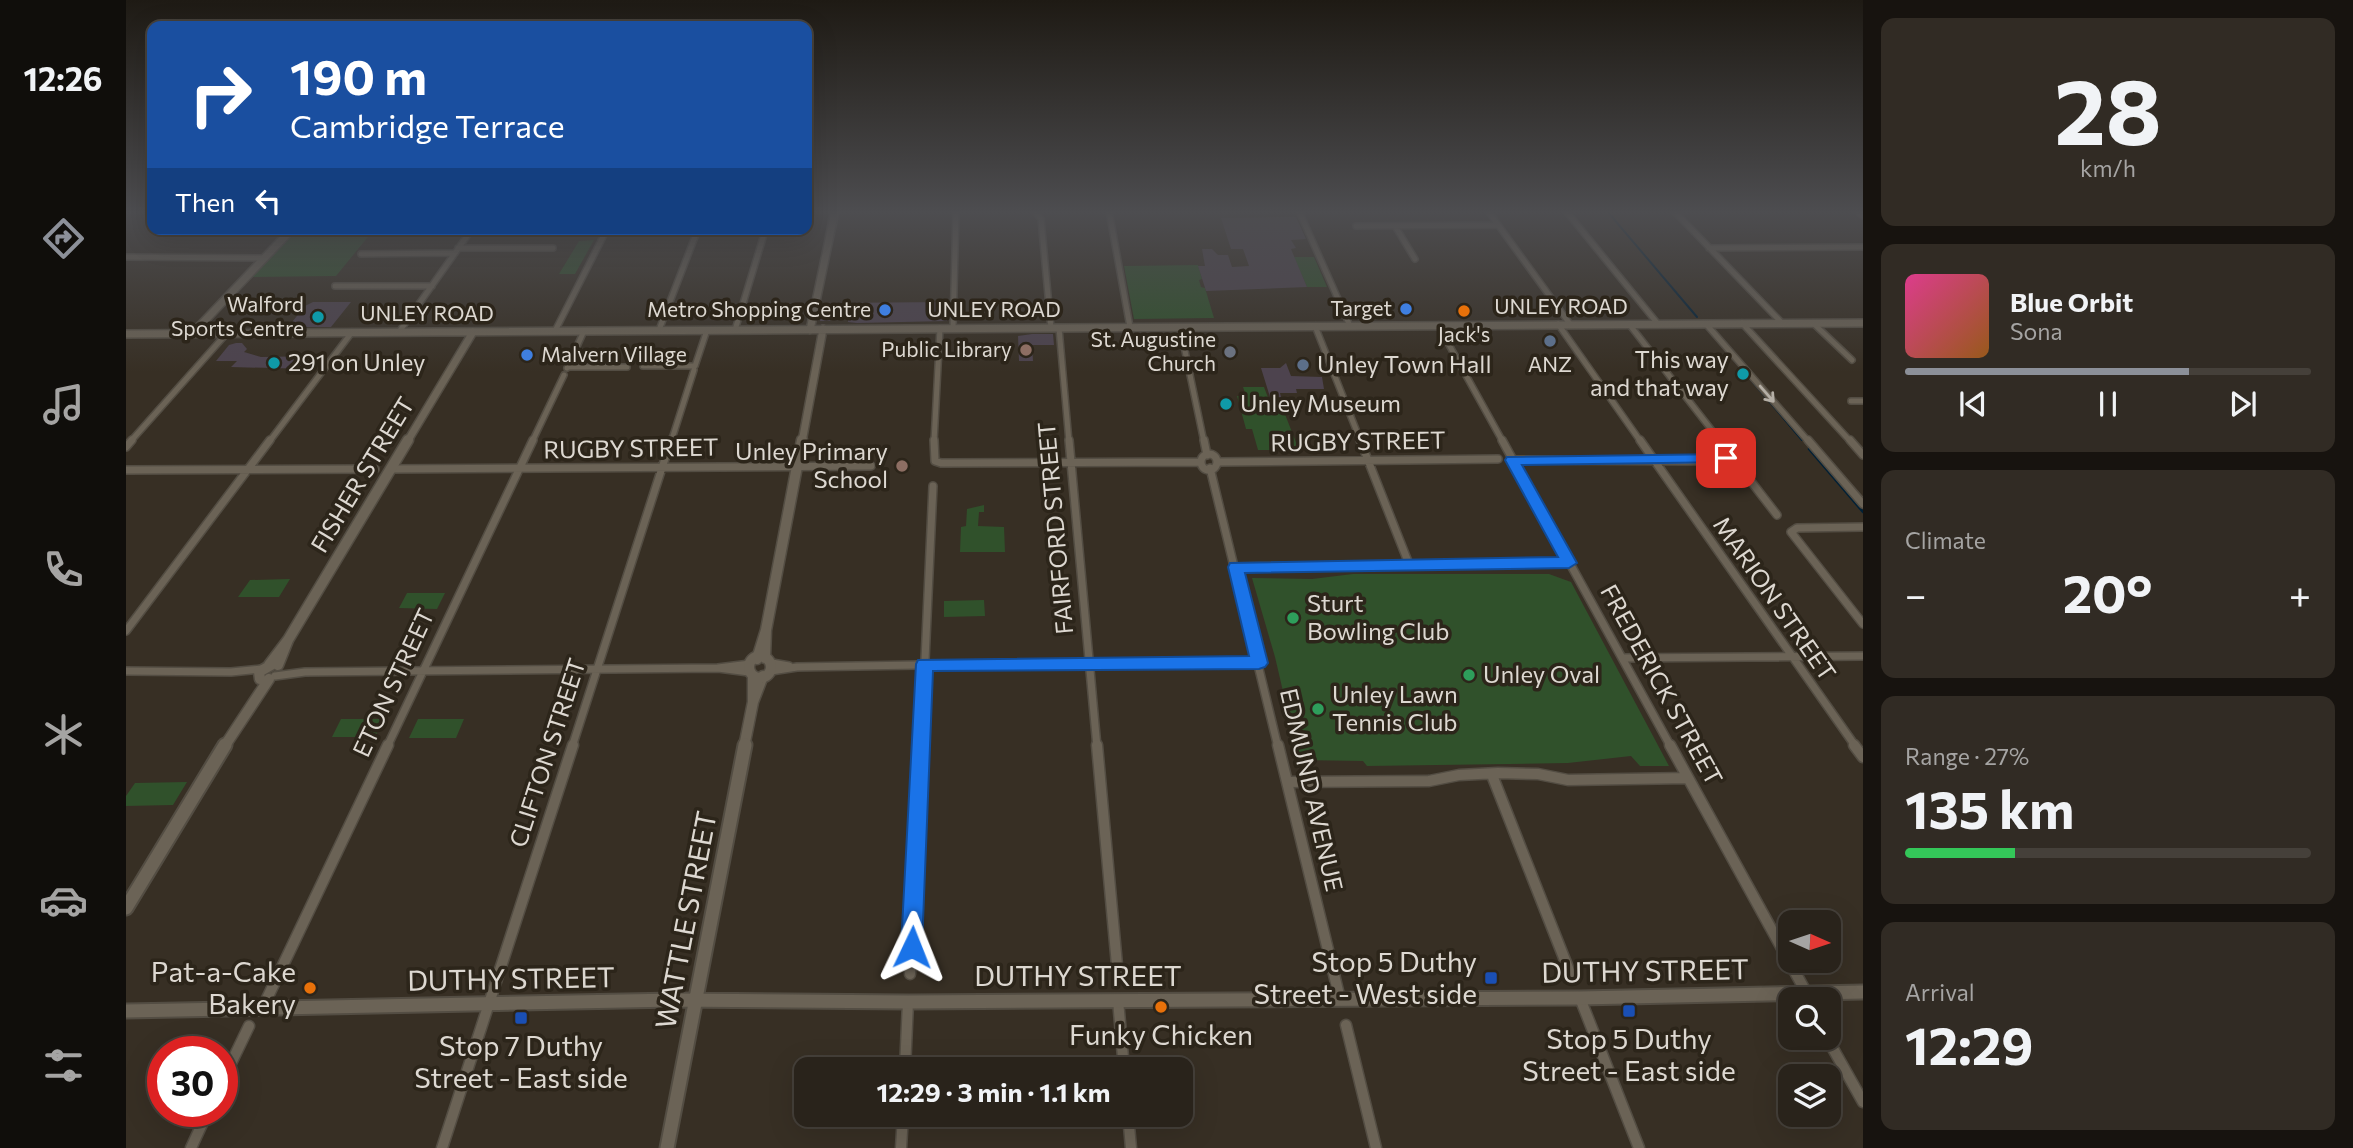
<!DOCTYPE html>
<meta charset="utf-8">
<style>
body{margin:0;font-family:Commissioner,sans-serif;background:#312b24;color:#f1f3f6;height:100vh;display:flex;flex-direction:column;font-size:26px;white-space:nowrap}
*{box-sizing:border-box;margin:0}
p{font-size:23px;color:#a5a4a3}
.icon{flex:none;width:38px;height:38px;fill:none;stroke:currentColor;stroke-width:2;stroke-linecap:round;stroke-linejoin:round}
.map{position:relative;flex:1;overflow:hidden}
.panel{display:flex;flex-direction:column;gap:18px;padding:18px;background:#17130f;width:490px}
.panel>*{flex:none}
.guide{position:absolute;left:21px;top:21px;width:665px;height:214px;border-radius:14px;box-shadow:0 7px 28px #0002,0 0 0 2px #45403a;background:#1a4fa0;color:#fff;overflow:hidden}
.needle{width:46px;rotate:93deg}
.fabs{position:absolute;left:1652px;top:910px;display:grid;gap:14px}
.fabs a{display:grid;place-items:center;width:63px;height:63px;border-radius:14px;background:#29231b;box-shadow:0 7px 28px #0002,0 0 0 2px #45403a;font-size:35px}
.speed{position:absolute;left:21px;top:1036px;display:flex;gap:14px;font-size:35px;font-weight:700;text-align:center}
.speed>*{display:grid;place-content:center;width:91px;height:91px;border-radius:50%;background:#29231b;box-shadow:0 7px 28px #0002,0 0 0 2px #45403a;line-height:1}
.speed .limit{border:10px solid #d22;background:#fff;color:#111}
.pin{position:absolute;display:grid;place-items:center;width:60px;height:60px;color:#fff;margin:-30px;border-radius:14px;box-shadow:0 4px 10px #0006}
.me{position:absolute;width:77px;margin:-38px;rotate:2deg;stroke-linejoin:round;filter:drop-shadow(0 0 5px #0008)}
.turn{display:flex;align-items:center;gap:24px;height:147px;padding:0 28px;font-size:32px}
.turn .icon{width:91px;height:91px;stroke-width:2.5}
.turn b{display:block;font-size:49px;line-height:60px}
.then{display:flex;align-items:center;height:66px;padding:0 28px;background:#0003;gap:14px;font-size:26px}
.big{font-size:52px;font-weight:700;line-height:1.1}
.panel .tile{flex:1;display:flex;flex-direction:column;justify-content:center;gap:10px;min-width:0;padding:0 24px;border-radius:14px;background:#312b24}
.panel .dial{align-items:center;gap:0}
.dial b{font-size:91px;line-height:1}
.song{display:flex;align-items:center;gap:21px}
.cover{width:84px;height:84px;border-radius:10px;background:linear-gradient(135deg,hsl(330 70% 55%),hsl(30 70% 35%))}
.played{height:7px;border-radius:4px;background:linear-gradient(90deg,#8c9099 70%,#45403a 70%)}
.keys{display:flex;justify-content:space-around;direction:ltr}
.heat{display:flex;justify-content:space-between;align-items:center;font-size:38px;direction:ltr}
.charge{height:10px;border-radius:5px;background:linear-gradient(90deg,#34c759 27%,#45403a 0)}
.trip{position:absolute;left:668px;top:1057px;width:399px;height:70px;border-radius:14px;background:#29231b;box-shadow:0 7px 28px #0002,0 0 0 2px #45403a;font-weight:700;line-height:70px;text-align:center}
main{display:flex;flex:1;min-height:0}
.dock{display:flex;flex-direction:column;width:126px;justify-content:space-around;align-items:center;background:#100e0b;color:#a5a4a3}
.dock .icon{width:49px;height:49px}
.dock .on{color:#8c9099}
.dock b{font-size:32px;color:#f1f3f6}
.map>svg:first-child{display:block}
</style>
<main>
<nav class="dock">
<b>12:26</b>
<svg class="icon on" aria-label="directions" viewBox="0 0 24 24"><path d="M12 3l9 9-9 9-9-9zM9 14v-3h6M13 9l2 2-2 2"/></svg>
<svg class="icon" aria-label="music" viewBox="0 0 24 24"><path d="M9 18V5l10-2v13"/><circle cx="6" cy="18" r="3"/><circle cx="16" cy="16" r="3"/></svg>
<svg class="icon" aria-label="phone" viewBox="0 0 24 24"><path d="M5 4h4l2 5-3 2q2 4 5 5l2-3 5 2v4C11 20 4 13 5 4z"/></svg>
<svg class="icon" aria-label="climate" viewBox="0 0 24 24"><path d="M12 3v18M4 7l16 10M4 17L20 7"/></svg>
<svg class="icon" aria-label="car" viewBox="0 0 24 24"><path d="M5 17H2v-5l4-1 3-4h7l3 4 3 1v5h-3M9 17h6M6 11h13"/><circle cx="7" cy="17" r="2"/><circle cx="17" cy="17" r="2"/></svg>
<svg class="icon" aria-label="filters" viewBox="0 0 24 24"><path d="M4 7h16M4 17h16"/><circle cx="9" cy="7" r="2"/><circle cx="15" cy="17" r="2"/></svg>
</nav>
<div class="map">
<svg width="1737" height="1148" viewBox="0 0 1737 1148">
<rect width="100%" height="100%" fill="#372f24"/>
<!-- green -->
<path fill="#30512b" d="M246,232l-36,44 -86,1 42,-44z
M468,240l-19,34h-16l20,-33z
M1168,257h20l13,30h-20z
M1072,265l4,14 -3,1 2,7 4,1 9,30 -80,1 -10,-53z
M1117,387h21l6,16 11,1 18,46h-41l-6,-21h-6l-9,-33h9z
M858,505v7h-5l-1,14 26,1 1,25h-45l1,-25 5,-1 1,-17z
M1227,574h196l22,8 98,184h-29l-9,-10 -63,7 -201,3 -4,-5 -64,-1 -24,-103 -23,-79 60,1z
M164,579l-11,18h-41l12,-17z
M281,593h38l-8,16 -38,-1z
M858,600l1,16 -41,1v-16z
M215,719h43l-9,18h-43z
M292,719h46l-8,19h-47z
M61,782l-14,23 -47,1v-10l9,-13z"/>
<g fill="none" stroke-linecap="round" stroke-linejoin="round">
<!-- stream-far1 -->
<path stroke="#002036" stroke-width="2" d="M1481,211l90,106
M1608,360l7,8
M1620,374l56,66"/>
<!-- stream -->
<path stroke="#002036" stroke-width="2.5" d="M1683,449l54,63"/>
</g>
<!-- building -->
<path fill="#4d434e" d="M1170,217l10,22 -15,1 5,8 -5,1 16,38 -101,4 -8,-25h7l-3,-17h10l6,6h10l4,12 17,-1 -6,-17h-12l-10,-31z
M187,302h38l-20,25h-43l17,-21z
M822,302l-1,19 -90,2 -9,-1v-5h-17l-1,4h-10l3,-18z
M906,334h21l1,11h-22l1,16h-14l-1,-25z
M110,343h6l5,6 -3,3 17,5 59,-1 -11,13 -78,-2 6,-6h-21l13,-16z
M1160,363l5,13 31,1 2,12h-28l1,4h-17l1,4h-11l-9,-29h19z"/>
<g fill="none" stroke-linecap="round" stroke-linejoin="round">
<defs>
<path id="street-far2" d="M909,211l6,8 10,109
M983,211l21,116
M1173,211l51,115
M1362,211l82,113
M1440,211l92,113
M1548,211l108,112
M1731,211l6,5
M1230,226l142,-1
M1269,226l20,33
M480,232l91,-1
M332,248h95
M1583,248l154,-1
M235,254l94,-1
M0,257l139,1
M209,286h97
M1616,323l109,119
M1687,323l39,37
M1432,324l83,118
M1503,324l92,118
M1580,324l103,118
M1312,325l65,117
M1189,326l46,116
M1054,327l24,115
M827,328l3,-117
M933,328l10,114
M533,330l39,-101
M609,330l30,-99
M429,331l52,-102
M273,332l73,-103
M517,366h52l12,-36
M442,367h59
M441,368l17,-37
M1725,401h12
M4,442l97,-109
M143,442l83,-110
M406,442l32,-67
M545,442l23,-72
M808,442l6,-114"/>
<path id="street-far1" d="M808,440l1,21 6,2 258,-1
M943,440l28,307
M1078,440l3,15
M1234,440l49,124
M1376,440l169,307
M1514,440l216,307
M1593,440l58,75
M1682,440l55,64
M1724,440l13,15
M0,447l6,-7
M1075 462a8 8 0 1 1 16 0a8 8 0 1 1-16 0Z
M1386,460l221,1
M1093,462l279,-3
M1084,468l68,279
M265,469l480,-3
M0,470l249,-1
M1737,527l-66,1 -6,4 72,92
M1110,567l333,-4
M0,631l144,-191
M1496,658l241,-2
M646,663l17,3
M0,671l105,1 31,-3
M645,671l26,-4 120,-2 342,-2
M623,672l-31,-4 32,-4
M149,676l30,-4 413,-4
M261,747l146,-307
M446,747l99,-307
M795,747l12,-261"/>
<path id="street" d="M971,745l21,231
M1152,745l62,254
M1544,745l136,247
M1728,745l9,12
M1366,775l80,203
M1162,782l141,-1 30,-6 39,-2 40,1 30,6 120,-2
M784,974l11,-229
M1454,998l59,150
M992,1000l6,69
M136,1009l126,-264
M1220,1025l30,123
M1701,1038l36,64
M779,1069l3,-67
M96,1082l27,-56
M1002,1115l3,33
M65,1148l17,-37
M316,1148l131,-403
M775,1148l2,-33"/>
<path id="secondary-far2" d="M684,330l25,-119
M67,333l99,-104
M0,334l1737,-11
M281,442l66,-110
M676,442l21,-113"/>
<path id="secondary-far1" d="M640,630l36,-190
M162,640l120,-200
M623 667a11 11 0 1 1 22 0a11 11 0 1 1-22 0Z
M631,659l9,-29 -1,28
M143,665l19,-25 -10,25
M627,676v26l10,-26
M134,679l-1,-7 14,-8
M98,747l45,-68
M618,747l9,-45"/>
<path id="secondary" d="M0,908l99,-163
M0,1011l549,-11 233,2 672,-4 283,-6
M541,1148l78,-403"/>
</defs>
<!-- street-far2 casing -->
<use href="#street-far2" stroke="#534d43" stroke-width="8"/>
<!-- street-far1 casing -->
<use href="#street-far1" stroke="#534d43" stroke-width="10"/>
<!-- street casing -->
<use href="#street" stroke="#534d43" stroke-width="13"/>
<!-- secondary-far2 casing -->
<use href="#secondary-far2" stroke="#534d43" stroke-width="10"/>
<!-- secondary-far1 casing -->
<use href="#secondary-far1" stroke="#534d43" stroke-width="13"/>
<!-- secondary casing -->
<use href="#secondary" stroke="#534d43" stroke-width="17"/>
<!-- street-far2 -->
<use href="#street-far2" stroke="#6b6356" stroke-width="5"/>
<!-- street-far1 -->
<use href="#street-far1" stroke="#6b6356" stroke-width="7"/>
<!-- street -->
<use href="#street" stroke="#6b6356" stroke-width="10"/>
<!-- secondary-far2 -->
<use href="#secondary-far2" stroke="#6b6356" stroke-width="7"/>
<!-- secondary-far1 -->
<use href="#secondary-far1" stroke="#6b6356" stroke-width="10"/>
<!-- secondary -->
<use href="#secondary" stroke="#6b6356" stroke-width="13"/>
</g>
<!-- one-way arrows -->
<defs><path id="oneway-shaft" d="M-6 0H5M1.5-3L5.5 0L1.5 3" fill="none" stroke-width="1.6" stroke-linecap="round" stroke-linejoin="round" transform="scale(1.75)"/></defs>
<use stroke="#b5afa6" href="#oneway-shaft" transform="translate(1641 394) rotate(49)"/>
<!-- sky -->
<linearGradient id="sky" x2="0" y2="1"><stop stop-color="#1e1a14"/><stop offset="0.57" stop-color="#4d4d50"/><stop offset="1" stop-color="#4d4d50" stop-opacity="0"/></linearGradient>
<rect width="1737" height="372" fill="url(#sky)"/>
<!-- route -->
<path fill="#1a73e8" stroke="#114b97" stroke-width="2" d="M1600,454l7,4 -2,4 -209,3 55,98 -8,5 -324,5 23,90 -3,4 -6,2 -326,2 -11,276 -3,8 -7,3 -8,-3 -3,-8 15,-283 2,-4 331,-4 -21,-89 2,-4 328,-6 -53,-97 2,-3z"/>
<!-- markers -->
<g fill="#3f7fe0" stroke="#2c251a" stroke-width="2.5">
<circle cx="1280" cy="309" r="7"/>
<circle cx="759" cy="310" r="7"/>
<circle cx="401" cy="355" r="7"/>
</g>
<g fill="#e8710a" stroke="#2c251a" stroke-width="2.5">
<circle cx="1338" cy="311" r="7"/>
<circle cx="184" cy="988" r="7"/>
<circle cx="1035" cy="1007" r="7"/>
</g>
<g fill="#0f9aa8" stroke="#2c251a" stroke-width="2.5">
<circle cx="192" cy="317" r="7"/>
<circle cx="148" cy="363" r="7"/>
<circle cx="1617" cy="374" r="7"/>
<circle cx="1100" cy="404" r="7"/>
</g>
<g fill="#5c6f8a" stroke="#2c251a" stroke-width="2.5">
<circle cx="1424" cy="341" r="7"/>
<circle cx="1177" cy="365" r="7"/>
</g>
<g fill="#8d6e63" stroke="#2c251a" stroke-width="2.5">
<circle cx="900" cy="350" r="7"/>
<circle cx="776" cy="466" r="7"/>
</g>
<circle fill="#6b7280" stroke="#2c251a" stroke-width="2.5" cx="1104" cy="352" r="7"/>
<g fill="#2e9e5b" stroke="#2c251a" stroke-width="2.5">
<circle cx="1167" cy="618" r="7"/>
<circle cx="1343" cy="675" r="7"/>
<circle cx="1192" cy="709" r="7"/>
</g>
<g fill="#1a4fb4" stroke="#2c251a" stroke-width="2.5">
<rect x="1358" y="971" width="14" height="14" rx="3.5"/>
<rect x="1496" y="1004" width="14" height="14" rx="3.5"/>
<rect x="388" y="1011" width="14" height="14" rx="3.5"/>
</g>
<g text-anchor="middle" stroke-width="7" stroke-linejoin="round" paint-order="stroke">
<!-- far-poi labels -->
<g font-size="21" fill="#ddd8d1" stroke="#2c251a" text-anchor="end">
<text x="178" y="312">Walford<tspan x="178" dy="24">Sports Centre</tspan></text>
<text x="1266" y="316">Target</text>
<text x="745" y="317">Metro Shopping Centre</text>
<text x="1338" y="342" text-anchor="middle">Jack's</text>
<text x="1090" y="347">St. Augustine<tspan x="1090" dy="24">Church</tspan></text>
<text x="886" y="357">Public Library</text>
<text x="415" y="362" text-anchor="start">Malvern Village</text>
<text x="1424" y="372" text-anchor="middle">ANZ</text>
</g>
<!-- far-street labels -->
<g font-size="21" fill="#ddd8d1" stroke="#2c251a">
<text x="1435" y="314">UNLEY ROAD</text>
<text x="868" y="317">UNLEY ROAD</text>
<text x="301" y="321">UNLEY ROAD</text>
</g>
<!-- poi labels -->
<g font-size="24" fill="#ddd8d1" stroke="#2c251a" text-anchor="start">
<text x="1603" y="368" text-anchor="end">This way<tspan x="1603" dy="28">and that way</tspan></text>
<text x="162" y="371">291 on Unley</text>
<text x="1191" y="373">Unley Town Hall</text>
<text x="1114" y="412">Unley Museum</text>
<text x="762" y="460" text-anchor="end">Unley Primary<tspan x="762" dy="28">School</tspan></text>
<text x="1181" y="612">Sturt<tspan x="1181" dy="28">Bowling Club</tspan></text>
<text x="1357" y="683">Unley Oval</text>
<text x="1206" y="703">Unley Lawn<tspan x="1206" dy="28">Tennis Club</tspan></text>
</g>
<!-- street labels -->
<g font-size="24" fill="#ddd8d1" stroke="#2c251a">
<text transform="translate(1232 442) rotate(-1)" y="8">RUGBY STREET</text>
<text transform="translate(505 449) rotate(-1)" y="8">RUGBY STREET</text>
<text transform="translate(237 475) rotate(-59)" y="8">FISHER STREET</text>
<text transform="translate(930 528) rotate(-95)" y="8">FAIRFORD STREET</text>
<text transform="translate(1648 599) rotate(55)" y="8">MARION STREET</text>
<text transform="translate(268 683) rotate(-65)" y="8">ETON STREET</text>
<text transform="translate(1535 685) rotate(61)" y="8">FREDERICK STREET</text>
<text transform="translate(422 753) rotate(-72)" y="8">CLIFTON STREET</text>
<text transform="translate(1185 790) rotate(77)" y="8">EDMUND AVENUE</text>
</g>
<!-- near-street labels -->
<g font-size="28" fill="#ddd8d1" stroke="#2c251a">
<text transform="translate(560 920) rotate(-79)" y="10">WATTLE STREET</text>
<text transform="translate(1519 971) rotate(-1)" y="10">DUTHY STREET</text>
<text x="952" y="986">DUTHY STREET</text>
<text transform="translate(385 979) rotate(-1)" y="10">DUTHY STREET</text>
</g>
<!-- near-poi labels -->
<g font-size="28" fill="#ddd8d1" stroke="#2c251a">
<text x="1351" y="972" text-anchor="end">Stop 5 Duthy<tspan x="1351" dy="32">Street - West side</tspan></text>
<text x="170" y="982" text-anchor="end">Pat-a-Cake<tspan x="170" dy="32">Bakery</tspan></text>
<text x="1035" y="1045">Funky Chicken</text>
<text x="1503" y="1049">Stop 5 Duthy<tspan x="1503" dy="32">Street - East side</tspan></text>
<text x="395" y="1056">Stop 7 Duthy<tspan x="395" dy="32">Street - East side</tspan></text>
</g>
</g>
</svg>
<div class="fabs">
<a><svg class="needle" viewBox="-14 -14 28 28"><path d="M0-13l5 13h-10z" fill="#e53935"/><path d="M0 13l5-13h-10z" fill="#a5a4a3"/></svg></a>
<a><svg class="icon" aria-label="search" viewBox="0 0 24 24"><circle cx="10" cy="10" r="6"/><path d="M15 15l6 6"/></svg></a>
<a><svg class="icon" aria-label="layers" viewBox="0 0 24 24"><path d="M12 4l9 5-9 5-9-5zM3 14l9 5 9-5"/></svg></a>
</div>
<div class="speed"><div class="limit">30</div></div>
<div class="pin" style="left:1600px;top:458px;background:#d93025"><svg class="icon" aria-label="arrive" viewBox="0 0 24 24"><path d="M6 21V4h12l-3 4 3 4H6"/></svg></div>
<svg class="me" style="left:786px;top:947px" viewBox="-20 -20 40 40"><path d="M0-17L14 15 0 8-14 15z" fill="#1a73e8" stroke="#fff" stroke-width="4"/></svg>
<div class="trip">12:29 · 3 min · 1.1 km</div>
<div class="guide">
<div class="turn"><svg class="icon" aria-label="right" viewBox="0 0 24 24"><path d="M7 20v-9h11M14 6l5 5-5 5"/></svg><div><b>190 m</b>Cambridge Terrace</div></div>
<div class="then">Then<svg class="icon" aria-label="left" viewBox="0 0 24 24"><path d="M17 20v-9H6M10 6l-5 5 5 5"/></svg></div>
</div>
</div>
<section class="panel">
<div class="tile dial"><b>28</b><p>km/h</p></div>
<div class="tile">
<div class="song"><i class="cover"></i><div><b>Blue Orbit</b><p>Sona</p></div></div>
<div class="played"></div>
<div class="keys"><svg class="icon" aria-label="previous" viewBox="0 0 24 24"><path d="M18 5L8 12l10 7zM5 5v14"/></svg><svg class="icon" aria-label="pause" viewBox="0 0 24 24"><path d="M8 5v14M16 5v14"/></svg><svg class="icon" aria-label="next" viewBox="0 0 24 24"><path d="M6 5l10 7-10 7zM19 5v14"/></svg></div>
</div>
<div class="tile"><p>Climate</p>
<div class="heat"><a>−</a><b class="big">20°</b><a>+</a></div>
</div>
<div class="tile"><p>Range · 27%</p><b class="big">135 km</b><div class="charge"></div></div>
<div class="tile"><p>Arrival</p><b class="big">12:29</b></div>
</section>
</main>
